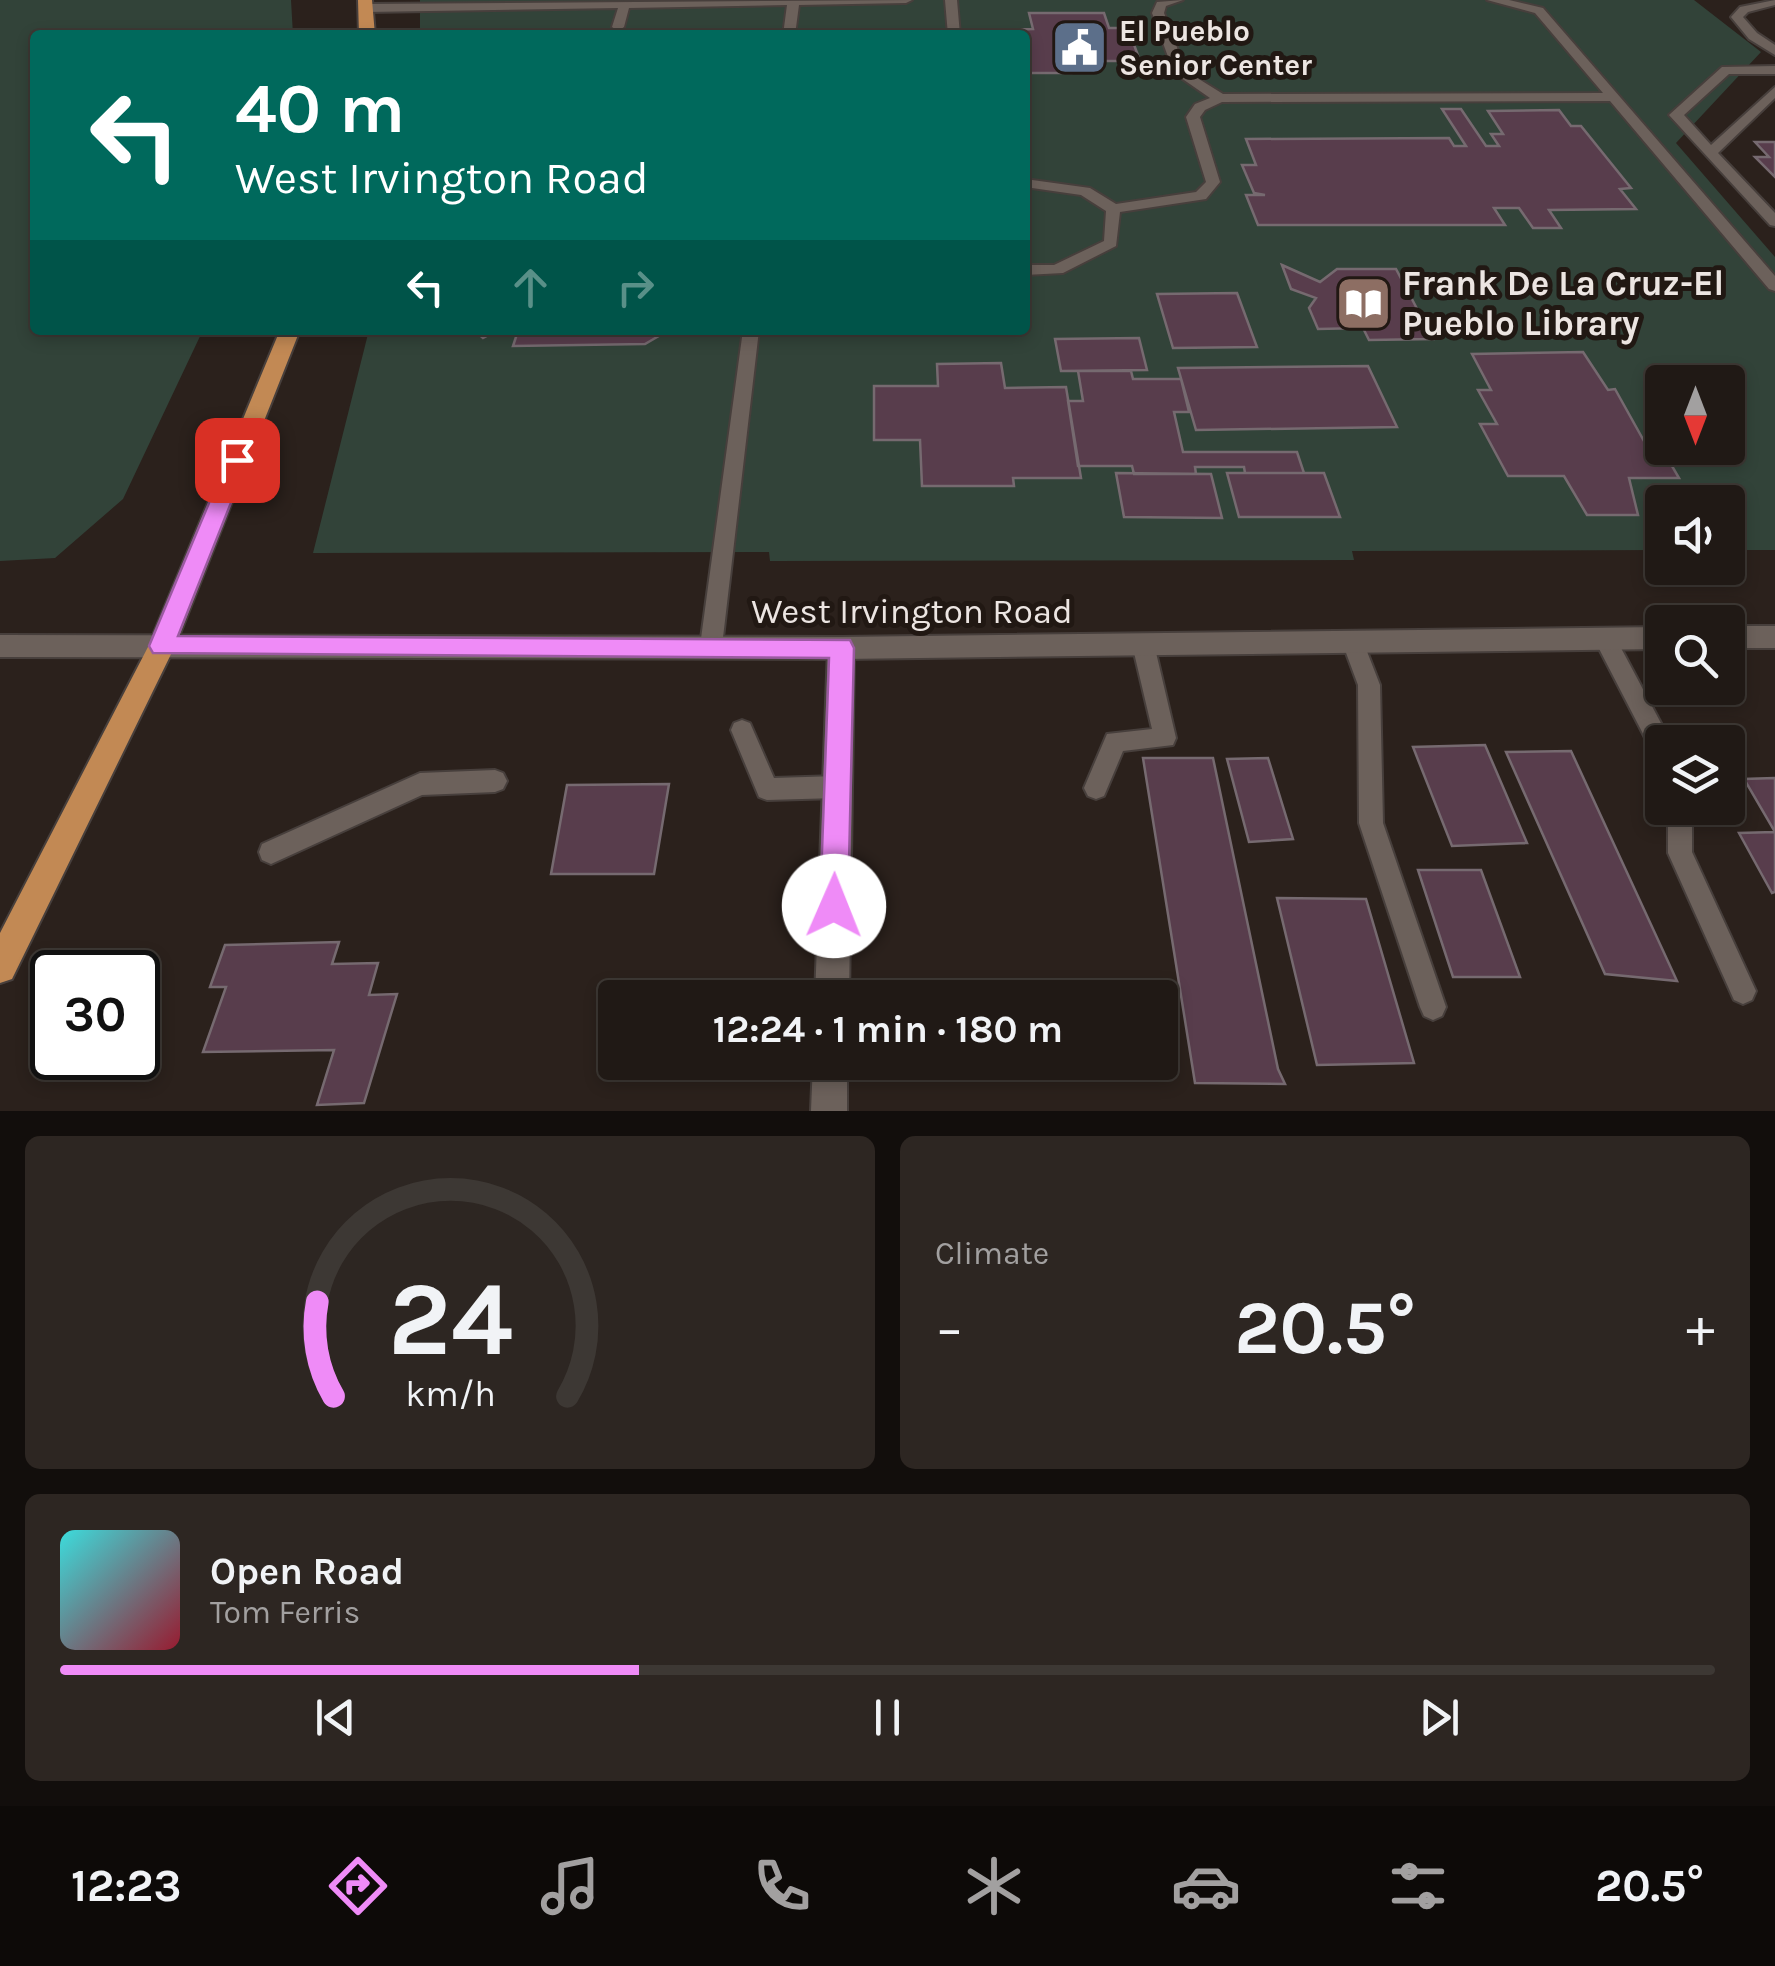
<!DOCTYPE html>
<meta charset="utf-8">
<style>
body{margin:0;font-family:Karla,sans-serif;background:#2d2622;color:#f1f3f6;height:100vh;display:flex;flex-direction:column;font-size:38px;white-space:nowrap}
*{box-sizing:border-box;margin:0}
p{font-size:32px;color:#a2a0a0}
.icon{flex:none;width:55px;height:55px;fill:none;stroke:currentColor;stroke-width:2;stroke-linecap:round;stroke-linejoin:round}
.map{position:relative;height:1111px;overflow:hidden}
.details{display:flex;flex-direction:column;gap:25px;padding:25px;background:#120e0c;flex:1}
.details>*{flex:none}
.top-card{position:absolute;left:30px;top:30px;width:1000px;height:305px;border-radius:10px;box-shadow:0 5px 15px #0003,0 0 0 2px #3d3834;background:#00695c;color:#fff;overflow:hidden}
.needle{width:65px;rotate:180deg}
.controls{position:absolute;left:1645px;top:365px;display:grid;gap:20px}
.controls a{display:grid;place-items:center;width:100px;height:100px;border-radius:10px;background:#201915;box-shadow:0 5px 15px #0003,0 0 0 2px #3d3834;font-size:50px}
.speed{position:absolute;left:30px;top:950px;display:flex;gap:20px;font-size:50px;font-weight:700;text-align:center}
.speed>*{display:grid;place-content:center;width:130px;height:130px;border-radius:50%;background:#201915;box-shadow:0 5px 15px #0003,0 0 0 2px #3d3834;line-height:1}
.speed .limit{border:5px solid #111;border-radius:15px;background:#fff;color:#111}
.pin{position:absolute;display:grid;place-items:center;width:85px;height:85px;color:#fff;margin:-42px;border-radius:20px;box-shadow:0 5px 15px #0006}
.me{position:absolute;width:110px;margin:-55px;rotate:1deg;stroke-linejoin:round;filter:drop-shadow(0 0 8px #0008)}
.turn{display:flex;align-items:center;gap:35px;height:210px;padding:0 40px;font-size:45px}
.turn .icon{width:130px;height:130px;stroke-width:2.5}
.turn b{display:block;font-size:70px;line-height:85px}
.lanes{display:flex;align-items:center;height:95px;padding:0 40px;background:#0003;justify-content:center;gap:50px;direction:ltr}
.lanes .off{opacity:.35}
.big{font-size:75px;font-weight:700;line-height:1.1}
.details .tile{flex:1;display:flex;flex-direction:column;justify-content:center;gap:15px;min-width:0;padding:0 35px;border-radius:15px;background:#2d2622}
.details .dial{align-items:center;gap:0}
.dial svg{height:260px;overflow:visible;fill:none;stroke:#3d3834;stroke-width:7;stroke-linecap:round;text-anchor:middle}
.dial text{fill:#f1f3f6;stroke:none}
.song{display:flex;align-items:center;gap:30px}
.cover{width:120px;height:120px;border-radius:15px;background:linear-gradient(135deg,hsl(180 70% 55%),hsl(350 70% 35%))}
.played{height:10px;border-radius:5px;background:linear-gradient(90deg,#ef8bf7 35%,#3d3834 35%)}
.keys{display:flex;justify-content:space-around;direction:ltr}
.heat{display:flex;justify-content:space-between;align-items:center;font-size:55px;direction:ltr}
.details .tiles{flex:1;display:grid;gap:25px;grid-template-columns:1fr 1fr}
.tile:last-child{grid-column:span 2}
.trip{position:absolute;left:598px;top:980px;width:580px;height:100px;border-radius:10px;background:#201915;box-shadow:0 5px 15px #0003,0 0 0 2px #3d3834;font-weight:700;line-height:100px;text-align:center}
.menu{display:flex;height:160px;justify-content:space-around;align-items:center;background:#0d0a08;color:#a2a0a0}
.menu .icon{width:70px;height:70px}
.menu .current{color:#ef8bf7}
.menu b{font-size:45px;color:#f1f3f6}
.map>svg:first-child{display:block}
</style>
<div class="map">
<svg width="1775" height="1111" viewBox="0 0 1775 1111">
<rect width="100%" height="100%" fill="#2b211c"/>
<!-- green -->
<path fill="#324339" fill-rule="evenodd" d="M0,0h291l2,35h-258v295h168l-80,169 -68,59 -55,3z
M420,0h1274l67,52 -85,91 99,114v293h-47v-48h-66v48l-310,1 2,9 -584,1 -1,-9 -456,1 56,-223h656v-295h-605zM1662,382h66v66h-66z"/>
<!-- building -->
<path fill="#583d4c" stroke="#766a70" stroke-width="2.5" d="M1029,13h75l5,15h19l12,33h-72l3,12h-46v-38h-21l1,-5 28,-1z
M1442,109h19l25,37h13l-8,-12h12l-15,-23 71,-1 12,16h10l50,62 -11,1 16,20 -87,1 12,18h-28l-14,-20h-25l11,17h-247l-12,-30h19l-11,-2 -12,-28h14l-10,-26 203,-1 5,8h12z
M1755,142h20v35l-20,-20h14z
M1282,265l38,17 17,-13h59l37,70 -64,1 -6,-12 -45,1 -9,-21 7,-10 -25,-9z
M1237,293l20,54 -84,1 -16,-54z
M474,330h195l-24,14 -132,2 5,-15h-22l-13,7z
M1139,338l8,32 -86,1 -6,-32z
M1583,352l25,38 7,-1 29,52 14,1 21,36h-50l9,37h-51l-23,-39h-56l-28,-52h17l-19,-34h13l-19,-36z
M1001,363l4,25 61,-1 15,91h-68l1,8h-92l-2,-46h-46v-54h64l-1,-22z
M1368,366l29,61 -201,3 -18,-62z
M1078,371h53l2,8h48l8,33h-15l9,40h114l7,21h-59l-1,-6h-49l1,7h-62l-2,-8h-54l-10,-65h15z
M1116,473l95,1 11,44 -98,-1z
M1227,473h97l16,44h-101z
M1485,745l42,98 -75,3 -39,-99z
M1571,751l106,230 -72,-7 -99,-222z
M1143,758h70l65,311 7,15 -90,-1z
M1268,758l25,81 -44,3 -22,-83z
M1775,778v54l-31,-53z
M669,784l-15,90h-103l16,-89z
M1775,832v60l-3,1 -33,-60z
M1418,870h63l39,107h-67z
M1277,898l89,1 48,164 -97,2z
M339,942l-7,22 46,-1 -9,32 28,-1 -33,109 -47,2 17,-55 -131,2 23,-65h-16l15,-42z"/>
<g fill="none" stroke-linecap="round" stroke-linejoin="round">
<defs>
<path id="lane" d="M912,0l-6,3 -107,2 -4,30h-12l4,-30 -158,3 -5,19 -6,4 -6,-4 6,-19 -253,4 -6,-4 6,-4z
M945,0h12l3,35h-12z
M1183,0l-17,6 -2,7 22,58 37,23 380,-1 -68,-80 -48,-13h22l34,8 232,268v15l-6,-2 -159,-188 -388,1 -17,8 -5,7 20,65 -14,17 -86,13 -4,34 -53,27 -38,2v-10h29l50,-24 2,-30 -25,-16 -56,-8v-8l65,9 26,16 80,-12 10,-10 -20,-65 9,-13 15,-6 -36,-25 -22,-60 5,-11z
M1775,0v5l-27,7 -5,5 14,16 18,12v10l-26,-16 -18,-22 9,-10z
M1775,66v8h-46l-45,41 27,30 64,-58v11l-57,55 57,60v13l-5,-1 -101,-110 53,-48z
M743,330h16l-37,316 -3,6 -8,3 -8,-3 -3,-6z
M1605,630l8,3 58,109h-9v16l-8,-3 -60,-116 3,-6z
M1353,633l8,3 19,49 3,138 63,184 -4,9 -9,4 -9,-4 -4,-9 -61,-184 -1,-138 -16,-43 3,-6z
M1143,635l8,3 3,6 22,94 -3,7 -50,6 -19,45 -8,3 -8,-3 -4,-8 23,-54 45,-5 -20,-85 3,-6z
M742,720l8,3 24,55 63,-2 8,3 4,8 -4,8 -8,3 -70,2 -8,-3 -28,-67 3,-7z
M495,770l8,3 4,8 -4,8 -8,3 -73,3 -151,69 -9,-4 -3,-8 3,-8 158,-71z
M1668,808h24v44l64,139 -4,9 -9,4 -9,-4 -66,-147z"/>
<path id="street" d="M841,637l9,3 4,8 -5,350h-34l13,-350 4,-8z
M813,1062h34v49h-36z"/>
<path id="secondary" d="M1728,626h47v22h-47z
M1662,627v22l-821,10 -841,-2v-22l841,2z"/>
<path id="primary" d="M358,0h14l3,35h-16z
M280,330h20l-125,316 -163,333 -12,4v-50l149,-288z"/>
</defs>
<!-- lane casing -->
<use href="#lane" stroke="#473f3c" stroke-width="4"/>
<!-- street casing -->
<use href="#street" stroke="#473f3c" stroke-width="4"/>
<!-- secondary casing -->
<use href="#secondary" stroke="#473f3c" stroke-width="4"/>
<!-- primary casing -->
<use href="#primary" stroke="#473f3c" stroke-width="4"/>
<!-- lane -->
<use href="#lane" fill="#6c615b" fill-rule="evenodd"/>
<!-- street -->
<use href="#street" fill="#6c615b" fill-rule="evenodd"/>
<!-- secondary -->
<use href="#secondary" fill="#6c615b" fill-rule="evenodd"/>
<!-- primary -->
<use href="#primary" fill="#c28954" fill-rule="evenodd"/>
</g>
<!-- route -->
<path fill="#ef8bf7" stroke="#9b5aa1" stroke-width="2.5" d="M237,452l11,8 -70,176 672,4 4,8 -6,258 -4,10 -10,4 -10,-4 -4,-10 9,-248 -676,-5 -4,-7 78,-186z"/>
<!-- icons -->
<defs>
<symbol id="civic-square" viewBox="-11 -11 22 22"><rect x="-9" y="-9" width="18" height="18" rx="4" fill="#5c6f8a" stroke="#211813"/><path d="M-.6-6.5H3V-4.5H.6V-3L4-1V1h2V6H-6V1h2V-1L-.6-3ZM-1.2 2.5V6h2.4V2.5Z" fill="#fff"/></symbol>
<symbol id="library-square" viewBox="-11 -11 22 22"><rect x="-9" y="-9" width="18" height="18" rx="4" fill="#8d6e63" stroke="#211813"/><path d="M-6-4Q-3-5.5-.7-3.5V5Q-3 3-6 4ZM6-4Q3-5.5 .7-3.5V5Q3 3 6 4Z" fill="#fff"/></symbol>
</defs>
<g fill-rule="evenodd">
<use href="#civic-square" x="1048" y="16" width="63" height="63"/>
<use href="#library-square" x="1332" y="272" width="63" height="63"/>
</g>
<g text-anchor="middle" stroke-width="10" stroke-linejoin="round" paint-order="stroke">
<!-- far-poi labels -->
<g font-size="30" font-weight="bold" fill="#ece5e2" stroke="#211813" text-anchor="start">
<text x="1119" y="41">El Pueblo<tspan x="1119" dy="34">Senior Center</tspan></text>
</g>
<!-- poi labels -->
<g font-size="35" font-weight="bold" fill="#ece5e2" stroke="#211813" text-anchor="start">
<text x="1402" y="295">Frank De La Cruz-El<tspan x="1402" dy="40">Pueblo Library</tspan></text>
</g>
<!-- street labels -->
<g font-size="35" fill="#ece5e2" stroke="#211813">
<text x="912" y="623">West Irvington Road</text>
</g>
</g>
</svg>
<div class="controls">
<a><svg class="needle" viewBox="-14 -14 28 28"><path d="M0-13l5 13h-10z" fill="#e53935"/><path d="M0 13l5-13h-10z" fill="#a2a0a0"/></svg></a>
<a><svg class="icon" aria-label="sound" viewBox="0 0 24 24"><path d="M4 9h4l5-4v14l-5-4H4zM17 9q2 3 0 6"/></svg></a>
<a><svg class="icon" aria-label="search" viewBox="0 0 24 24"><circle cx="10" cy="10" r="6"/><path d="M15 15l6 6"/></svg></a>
<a><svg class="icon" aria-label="layers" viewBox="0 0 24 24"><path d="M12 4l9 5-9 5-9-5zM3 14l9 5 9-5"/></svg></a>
</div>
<div class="speed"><div class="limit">30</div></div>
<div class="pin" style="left:237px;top:460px;background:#d93025"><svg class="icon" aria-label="arrive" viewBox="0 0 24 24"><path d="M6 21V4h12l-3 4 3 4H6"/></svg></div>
<svg class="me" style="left:834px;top:906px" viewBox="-20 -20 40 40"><circle r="19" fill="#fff"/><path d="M0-13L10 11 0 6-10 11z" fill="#ef8bf7"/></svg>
<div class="trip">12:24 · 1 min · 180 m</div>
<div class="top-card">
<div class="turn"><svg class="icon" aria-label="left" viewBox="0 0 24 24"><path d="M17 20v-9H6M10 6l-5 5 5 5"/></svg><div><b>40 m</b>West Irvington Road</div></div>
<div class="lanes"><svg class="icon" aria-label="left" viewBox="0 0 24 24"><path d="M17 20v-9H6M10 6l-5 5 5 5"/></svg><svg class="icon off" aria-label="ahead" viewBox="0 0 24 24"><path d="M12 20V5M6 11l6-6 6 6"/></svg><svg class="icon off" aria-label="right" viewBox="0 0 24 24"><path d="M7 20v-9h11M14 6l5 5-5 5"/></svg></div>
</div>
</div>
<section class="details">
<div class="tiles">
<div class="tile dial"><svg viewBox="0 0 100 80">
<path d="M14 69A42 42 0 1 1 86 69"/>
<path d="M14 69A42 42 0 0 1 9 40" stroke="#ef8bf7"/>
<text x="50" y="56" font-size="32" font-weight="700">24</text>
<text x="50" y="72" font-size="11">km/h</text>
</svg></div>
<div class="tile"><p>Climate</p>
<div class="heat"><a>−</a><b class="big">20.5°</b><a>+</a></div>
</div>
<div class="tile">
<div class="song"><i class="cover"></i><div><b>Open Road</b><p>Tom Ferris</p></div></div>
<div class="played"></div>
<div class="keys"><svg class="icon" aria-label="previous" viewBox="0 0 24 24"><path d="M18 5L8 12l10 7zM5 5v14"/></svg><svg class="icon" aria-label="pause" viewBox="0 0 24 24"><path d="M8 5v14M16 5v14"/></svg><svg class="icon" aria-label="next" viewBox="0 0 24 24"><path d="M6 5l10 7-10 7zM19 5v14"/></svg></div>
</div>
</div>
</section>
<nav class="menu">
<b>12:23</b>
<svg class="icon current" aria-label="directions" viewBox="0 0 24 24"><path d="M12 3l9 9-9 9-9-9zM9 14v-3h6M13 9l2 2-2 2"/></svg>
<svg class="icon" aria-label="music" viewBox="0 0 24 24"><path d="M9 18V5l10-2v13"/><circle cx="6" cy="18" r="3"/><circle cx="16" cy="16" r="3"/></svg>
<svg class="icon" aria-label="phone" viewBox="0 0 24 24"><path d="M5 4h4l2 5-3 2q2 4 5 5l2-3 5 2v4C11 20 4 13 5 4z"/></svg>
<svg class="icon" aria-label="climate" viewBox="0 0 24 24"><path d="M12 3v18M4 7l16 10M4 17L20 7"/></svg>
<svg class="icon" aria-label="car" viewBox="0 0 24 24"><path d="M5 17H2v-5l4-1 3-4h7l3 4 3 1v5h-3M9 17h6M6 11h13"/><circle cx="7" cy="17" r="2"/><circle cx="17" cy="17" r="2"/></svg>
<svg class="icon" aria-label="filters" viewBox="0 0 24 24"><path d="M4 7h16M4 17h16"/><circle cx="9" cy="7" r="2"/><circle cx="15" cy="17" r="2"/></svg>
<b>20.5°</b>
</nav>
